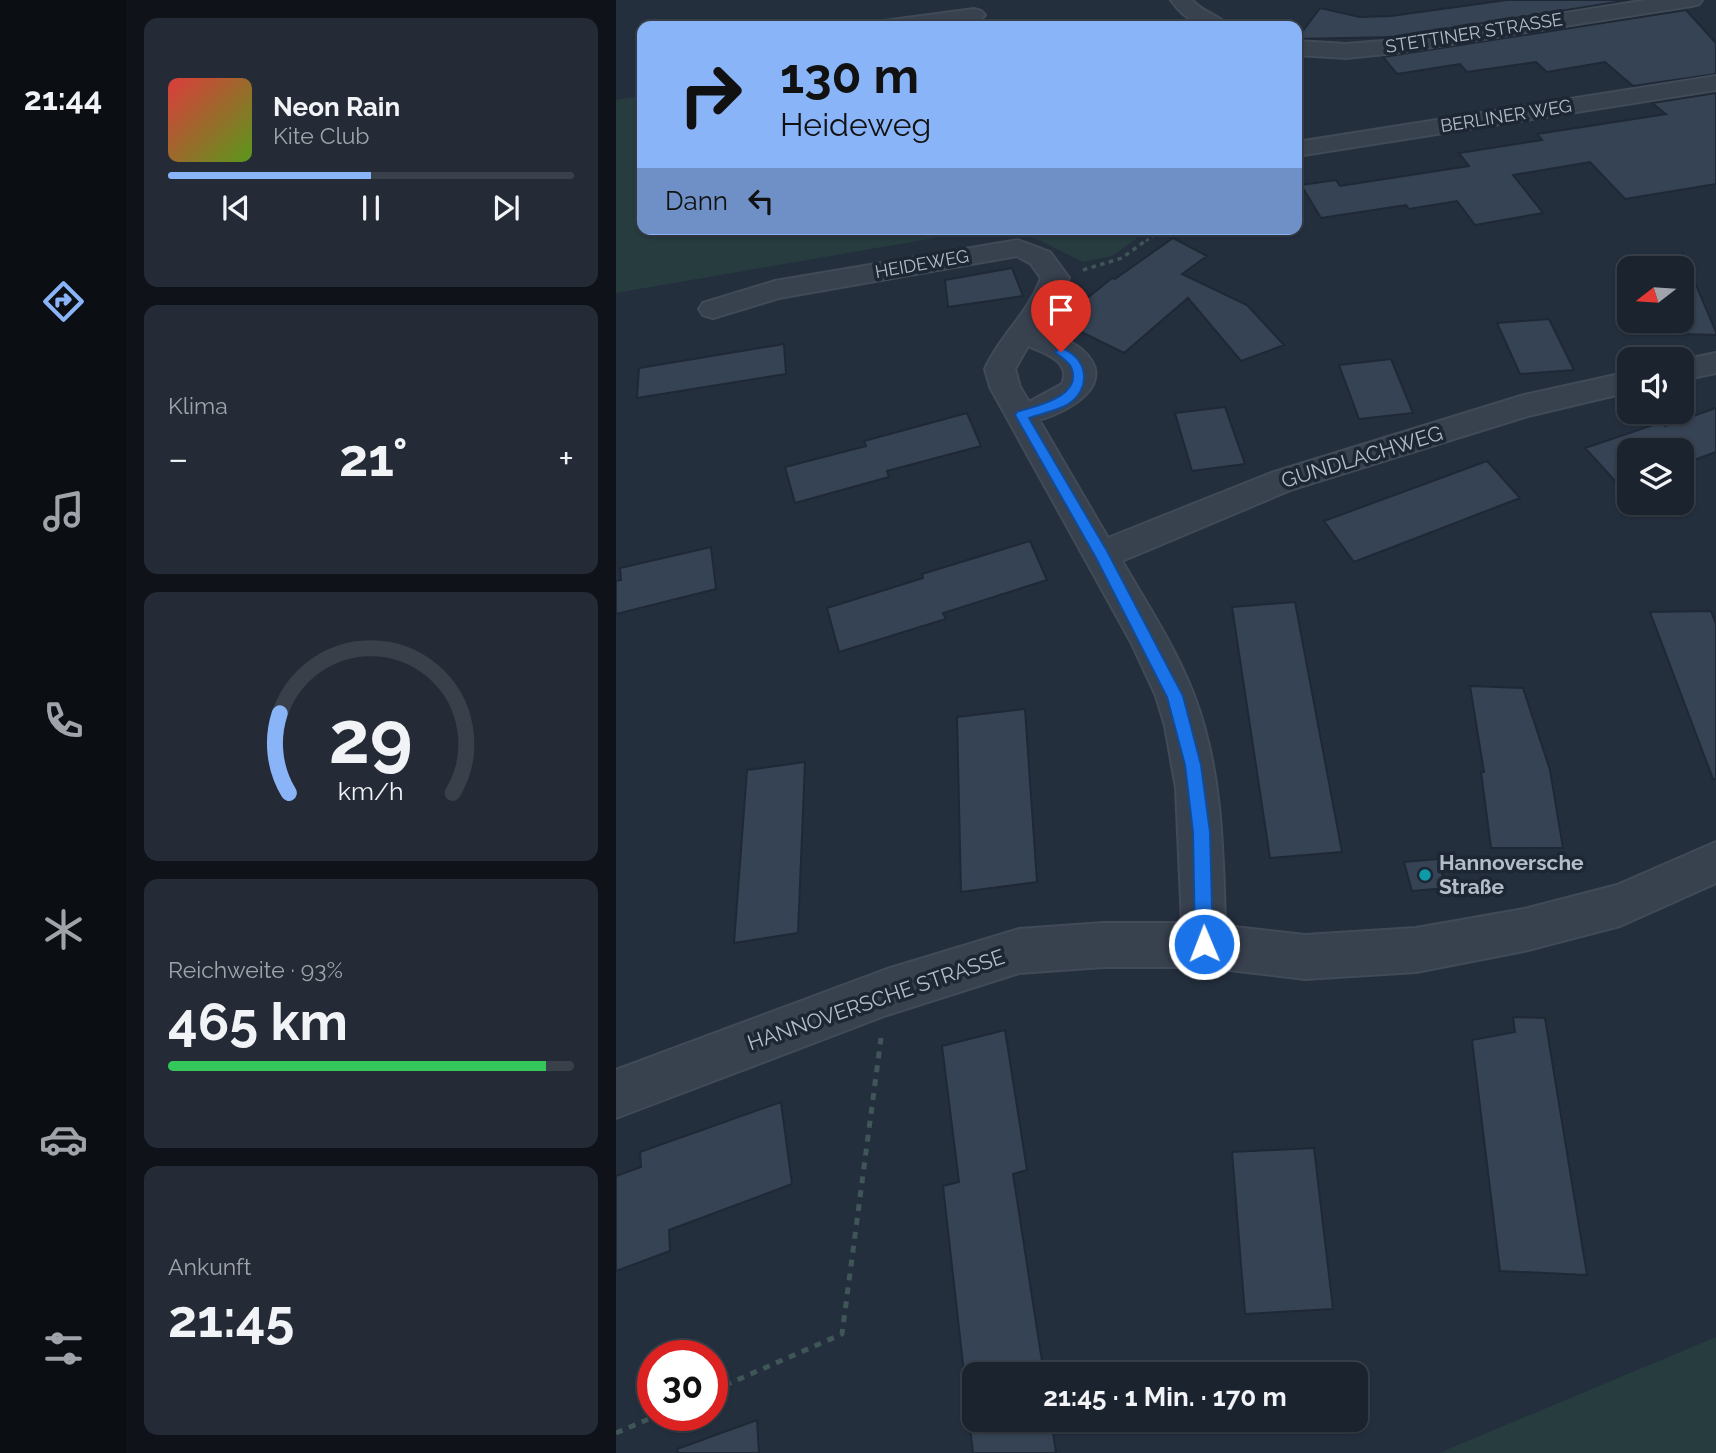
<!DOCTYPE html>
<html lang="de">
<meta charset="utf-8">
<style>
body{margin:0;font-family:Raleway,sans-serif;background:#242b36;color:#f1f3f6;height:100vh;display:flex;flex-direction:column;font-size:26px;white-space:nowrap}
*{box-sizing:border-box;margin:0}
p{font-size:23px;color:#a0a4aa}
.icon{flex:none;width:38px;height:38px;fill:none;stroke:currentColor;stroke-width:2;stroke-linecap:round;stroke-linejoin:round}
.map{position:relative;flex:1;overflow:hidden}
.side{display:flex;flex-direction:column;gap:18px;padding:18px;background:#0f1319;width:490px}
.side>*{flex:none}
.hud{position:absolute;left:21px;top:21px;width:665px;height:214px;border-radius:14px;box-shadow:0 2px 5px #0004,0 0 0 2px #39404a;background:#8ab4f8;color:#111;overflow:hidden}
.needle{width:46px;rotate:253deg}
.fabs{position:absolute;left:1001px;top:256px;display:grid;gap:14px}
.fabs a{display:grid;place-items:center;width:77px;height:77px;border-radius:14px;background:#1b232e;box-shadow:0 2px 5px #0004,0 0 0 2px #39404a;font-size:35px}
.speed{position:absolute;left:21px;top:1340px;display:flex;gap:14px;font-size:35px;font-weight:700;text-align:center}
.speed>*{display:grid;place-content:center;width:91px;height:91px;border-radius:50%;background:#1b232e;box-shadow:0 2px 5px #0004,0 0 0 2px #39404a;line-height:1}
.speed .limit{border:10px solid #d22;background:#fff;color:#111}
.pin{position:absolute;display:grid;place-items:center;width:60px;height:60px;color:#fff;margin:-72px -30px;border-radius:50% 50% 50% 0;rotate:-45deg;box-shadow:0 0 7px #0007}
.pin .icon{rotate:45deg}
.me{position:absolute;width:77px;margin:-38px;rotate:359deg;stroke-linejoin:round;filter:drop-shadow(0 0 5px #0008)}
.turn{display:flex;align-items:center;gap:24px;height:147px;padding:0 28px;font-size:32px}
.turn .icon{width:91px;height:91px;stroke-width:2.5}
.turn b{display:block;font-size:49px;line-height:60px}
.then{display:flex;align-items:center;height:66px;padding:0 28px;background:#0003;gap:14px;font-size:26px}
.big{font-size:52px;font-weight:700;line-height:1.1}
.side .card{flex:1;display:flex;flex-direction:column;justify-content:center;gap:10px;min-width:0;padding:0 24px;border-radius:14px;background:#242b36}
.side .dial{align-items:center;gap:0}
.dial svg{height:182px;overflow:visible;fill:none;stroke:#39404a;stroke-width:7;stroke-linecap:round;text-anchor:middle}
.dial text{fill:#f1f3f6;stroke:none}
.song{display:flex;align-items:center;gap:21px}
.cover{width:84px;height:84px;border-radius:10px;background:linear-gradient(135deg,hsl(0 70% 55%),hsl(90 70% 35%))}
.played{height:7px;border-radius:4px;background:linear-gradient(90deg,#8ab4f8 50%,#39404a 50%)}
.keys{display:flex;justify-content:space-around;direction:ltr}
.heat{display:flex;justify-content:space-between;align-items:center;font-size:38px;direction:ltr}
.charge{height:10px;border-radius:5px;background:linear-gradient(90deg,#34c759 93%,#39404a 0)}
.trip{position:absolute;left:346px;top:1362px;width:406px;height:70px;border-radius:14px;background:#1b232e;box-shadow:0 2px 5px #0004,0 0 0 2px #39404a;font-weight:700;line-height:70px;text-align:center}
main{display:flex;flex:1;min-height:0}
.tab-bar{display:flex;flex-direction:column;width:126px;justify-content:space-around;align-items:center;background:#0b0e12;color:#a0a4aa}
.tab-bar .icon{width:49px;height:49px}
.tab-bar .active{color:#8ab4f8}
.tab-bar b{font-size:32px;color:#f1f3f6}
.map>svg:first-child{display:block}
</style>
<main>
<nav class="tab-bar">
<b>21:44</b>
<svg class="icon active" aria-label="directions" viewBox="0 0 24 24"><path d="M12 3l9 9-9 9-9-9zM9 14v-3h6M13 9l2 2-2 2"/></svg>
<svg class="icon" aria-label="music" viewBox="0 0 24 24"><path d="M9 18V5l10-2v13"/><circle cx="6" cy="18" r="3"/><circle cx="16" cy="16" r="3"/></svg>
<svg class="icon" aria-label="phone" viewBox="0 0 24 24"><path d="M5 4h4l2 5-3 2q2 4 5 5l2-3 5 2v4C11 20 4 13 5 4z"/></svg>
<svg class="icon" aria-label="climate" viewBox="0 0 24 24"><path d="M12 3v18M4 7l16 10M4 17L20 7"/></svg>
<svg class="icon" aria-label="car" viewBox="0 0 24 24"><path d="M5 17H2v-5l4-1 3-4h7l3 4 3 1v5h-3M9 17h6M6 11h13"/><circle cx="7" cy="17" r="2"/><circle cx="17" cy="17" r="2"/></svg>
<svg class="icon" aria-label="filters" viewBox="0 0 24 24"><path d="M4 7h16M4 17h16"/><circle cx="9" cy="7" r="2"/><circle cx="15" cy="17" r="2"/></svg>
</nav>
<section class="side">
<div class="card">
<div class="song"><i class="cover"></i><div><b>Neon Rain</b><p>Kite Club</p></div></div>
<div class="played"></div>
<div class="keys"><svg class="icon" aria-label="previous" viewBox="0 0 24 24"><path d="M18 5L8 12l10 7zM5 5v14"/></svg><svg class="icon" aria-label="pause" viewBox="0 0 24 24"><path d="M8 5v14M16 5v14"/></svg><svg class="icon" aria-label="next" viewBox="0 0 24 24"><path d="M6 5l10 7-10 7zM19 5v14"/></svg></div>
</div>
<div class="card"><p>Klima</p>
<div class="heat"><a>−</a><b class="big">21°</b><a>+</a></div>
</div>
<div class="card dial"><svg viewBox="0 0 100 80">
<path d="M14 69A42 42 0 1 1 86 69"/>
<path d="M14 69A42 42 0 0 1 10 34" stroke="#8ab4f8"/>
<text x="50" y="56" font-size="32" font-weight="700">29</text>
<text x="50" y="72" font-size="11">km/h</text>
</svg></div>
<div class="card"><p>Reichweite · 93%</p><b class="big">465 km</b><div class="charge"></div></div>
<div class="card"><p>Ankunft</p><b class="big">21:45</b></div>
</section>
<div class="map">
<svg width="1100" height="1453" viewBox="0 0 1100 1453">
<rect width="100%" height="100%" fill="#242f3e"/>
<!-- green -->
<path fill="#263c3f" d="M26,96v133h345l-371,64v-193z
M401,229h115l5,9 -25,18 -29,6z
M1100,1337v116h-277z"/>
<!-- building -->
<path fill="#364354" stroke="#1f2835" stroke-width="2" d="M891,0h123l-235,37 -98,2 23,-31 40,9 31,-1z
M1070,10l30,33v31l-83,12 -28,-24 -58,10 -11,-10 -69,10 -7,-8 -63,10 -14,-17z
M1100,93v91l-91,15 -35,-37 -77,13 30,38 -68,12 -18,-24 -48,8 -3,-4 -85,13 -20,-33 35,-5 4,6 129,-20 -10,-13 83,-13 -5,-6 129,-20 -14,-11z
M557,238l34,18 -25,18 65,31 37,40 -43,16 -53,-63 -64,55 -65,-32 53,-43 3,1z
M1066,252l34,80v3l-34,-1z
M396,268l11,28 -75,11 -3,-27z
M933,319l25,51 -54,4 -23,-51z
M168,344l2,30 -149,24 2,-30z
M775,359l22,54 -54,6 -20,-54z
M609,407l20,57 -53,7 -17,-58z
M1100,408v44l-22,8 -3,-3 -9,3v-10h-53v29l-12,4 -32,-35 77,-26 3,4z
M351,413l14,33 -94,25 2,6 -94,26 -10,-36 81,-21 -2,-5z
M871,461l33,37 -166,64 -30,-41z
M414,541l17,39 -104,33 3,6 -107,33 -12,-44 96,-30 -1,-4z
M95,547l5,42 -100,25v-33l5,-1 -1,-12z
M679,602l47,250 -72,6 -38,-251z
M1095,611l5,13v155h-3l-63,-167z
M854,686l53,2 27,82 13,78h-72l-10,-76h3z
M409,709l12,173 -76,10 -4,-175z
M189,762l-7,171 -64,10 13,-173z
M822,859l8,29 -34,3 -8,-29z
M897,1017l32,1 42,257 -87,-4 -28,-231 43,-8z
M389,1030l22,140 -14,4 31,200h-69v45h76l5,34h-83l-30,-267 16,-4 -17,-136z
M165,1102l11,82 -123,46 1,21 -54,20v-95l25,-9 -1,-15z
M698,1148l19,161 -88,5 -13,-162z
M141,1420l2,33h-81l-1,-4z"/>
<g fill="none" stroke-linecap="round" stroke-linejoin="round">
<defs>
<path id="minor" d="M555,0h21c11,13 27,15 37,26 -27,1 -42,-3 -58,-26z
M1031,0h55l-3,4 -7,2 -297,47 -49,5 -49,-3v-14l49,3 49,-4z
M358,9l7,2 4,4 -4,4 -53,7h-47l3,-5z
M1100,76v14l-419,66v-14z
M402,240l32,12 19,26 -8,23 -21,29c14,5 29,10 41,19 40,34 -12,62 -42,71l69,118 163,-65 253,-78 105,-23v20l-101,24 -235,73 -171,72c25,43 53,86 71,132 29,74 30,155 32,233l80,9 111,-7 108,-19 93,-24 99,-43v41l-96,43 -96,25 -108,21 -111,7 -101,-12h-101l-84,6 -132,42 -271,103v-48l271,-101 132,-40 84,-6h79l-6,-135 -11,-62 -9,-30 -25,-54 -141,-255 -5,-18c15,-34 44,-56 56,-91l-10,-14 -14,-8 -238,42 -66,20 -10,-3 -4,-6 4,-6 72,-22zM412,346c17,7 44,16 34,38l-33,18 -9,-15 -5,-18z
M1100,353v20l-34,7v-20z"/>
</defs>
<!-- minor casing -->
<use href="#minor" stroke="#414a57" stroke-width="4"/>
<!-- path-far2 -->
<path stroke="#3f5557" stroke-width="2.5" stroke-dasharray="3.5 3.5" stroke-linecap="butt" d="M530,241l17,-12"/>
<!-- path-far1 -->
<path stroke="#3f5557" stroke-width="3.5" stroke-dasharray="4.5 4.5" stroke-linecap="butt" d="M467,270l39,-12 26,-19"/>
<!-- path -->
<path stroke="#3f5557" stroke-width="5" stroke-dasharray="7 7" stroke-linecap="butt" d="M96,1391l130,-57 39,-296
M0,1433l40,-17"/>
<!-- minor -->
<use href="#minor" fill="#38414e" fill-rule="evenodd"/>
</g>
<!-- route -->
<path fill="#1a73e8" stroke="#114b97" stroke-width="2" d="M445,348c27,9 32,41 6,57 -11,6 -27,9 -38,13l78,133 76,145 18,69 9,67 3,112 -3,7 -6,2 -6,-2 -3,-7 -2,-112 -8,-67 -18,-68 -71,-139 -81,-143 2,-3c18,-6 67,-15 54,-45 -3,-6 -11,-10 -16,-15z"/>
<!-- markers -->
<circle fill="#0f9aa8" stroke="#1d2633" stroke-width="2.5" cx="809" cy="875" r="7"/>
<g text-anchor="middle" stroke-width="7" stroke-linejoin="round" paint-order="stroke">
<!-- far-street labels -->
<g font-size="18" fill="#b4bcc9" stroke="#1d2633">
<text transform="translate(858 33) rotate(-9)" y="6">STETTINER STRASSE</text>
<text transform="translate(890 116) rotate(-9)" y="6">BERLINER WEG</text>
<text transform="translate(306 264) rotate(-10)" y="6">HEIDEWEG</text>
</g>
<!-- street labels -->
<g font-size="21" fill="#b4bcc9" stroke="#1d2633">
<text transform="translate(746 457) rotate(-17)" y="7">GUNDLACHWEG</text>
<text transform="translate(260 1000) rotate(-19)" y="7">HANNOVERSCHE STRASSE</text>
</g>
<!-- poi labels -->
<g font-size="21" font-weight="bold" fill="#b4bcc9" stroke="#1d2633" text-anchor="start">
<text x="823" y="870">Hannoversche<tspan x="823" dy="24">Straße</tspan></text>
</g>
</g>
</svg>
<div class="fabs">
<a><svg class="needle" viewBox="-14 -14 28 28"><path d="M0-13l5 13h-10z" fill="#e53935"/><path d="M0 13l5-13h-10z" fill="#a0a4aa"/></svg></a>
<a><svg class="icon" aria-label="sound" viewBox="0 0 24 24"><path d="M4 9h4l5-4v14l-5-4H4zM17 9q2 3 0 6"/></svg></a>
<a><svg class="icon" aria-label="layers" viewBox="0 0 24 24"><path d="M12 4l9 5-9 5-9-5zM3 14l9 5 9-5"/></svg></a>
</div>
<div class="speed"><div class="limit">30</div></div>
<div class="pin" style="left:445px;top:352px;background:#d93025"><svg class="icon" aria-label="arrive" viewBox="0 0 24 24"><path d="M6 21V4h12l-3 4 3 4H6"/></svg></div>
<svg class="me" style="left:588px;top:944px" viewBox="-20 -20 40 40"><circle r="17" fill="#1a73e8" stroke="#fff" stroke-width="3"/><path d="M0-11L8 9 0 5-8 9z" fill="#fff"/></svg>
<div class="trip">21:45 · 1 Min. · 170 m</div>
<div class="hud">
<div class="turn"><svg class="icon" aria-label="right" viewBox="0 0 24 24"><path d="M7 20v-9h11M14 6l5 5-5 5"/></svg><div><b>130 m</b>Heideweg</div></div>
<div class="then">Dann<svg class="icon" aria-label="left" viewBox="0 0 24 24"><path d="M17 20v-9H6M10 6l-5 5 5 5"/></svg></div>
</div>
</div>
</main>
